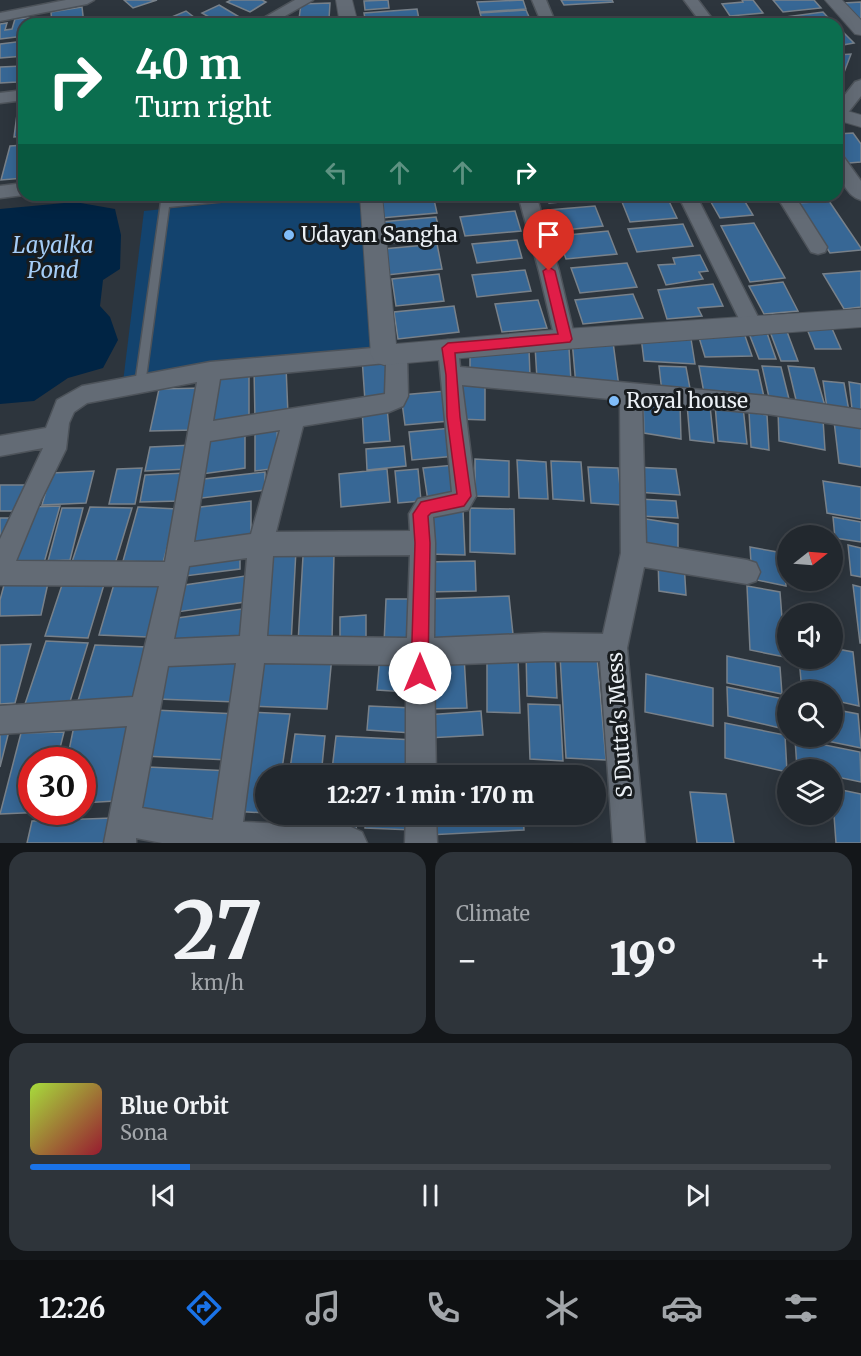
<!DOCTYPE html>
<meta charset="utf-8">
<style>
body{margin:0;font-family:Merriweather,serif;background:#2e343a;color:#f1f3f6;height:100vh;display:flex;flex-direction:column;font-size:22px;white-space:nowrap}
*{box-sizing:border-box;margin:0}
p{font-size:20px;color:#a2a6aa}
.icon{flex:none;width:33px;height:33px;fill:none;stroke:currentColor;stroke-width:2;stroke-linecap:round;stroke-linejoin:round}
.map{position:relative;height:843px;overflow:hidden}
.side{display:flex;flex-direction:column;gap:9px;padding:9px;background:#131619;flex:1}
.side>*{flex:none}
.hud{position:absolute;left:18px;top:18px;width:825px;height:183px;border-radius:18px;box-shadow:0 3px 15px #0003,0 0 0 2px #3f444a;background:#0b6e4f;color:#fff;overflow:hidden}
.needle{width:39px;rotate:73deg}
.controls{position:absolute;left:777px;top:525px;display:grid;gap:12px}
.controls a{display:grid;place-items:center;width:66px;height:66px;border-radius:50%;background:#22282e;box-shadow:0 3px 15px #0003,0 0 0 2px #3f444a;font-size:30px}
.speed{position:absolute;left:18px;top:747px;display:flex;gap:12px;font-size:30px;font-weight:700;text-align:center}
.speed>*{display:grid;place-content:center;width:78px;height:78px;border-radius:50%;background:#22282e;box-shadow:0 3px 15px #0003,0 0 0 2px #3f444a;line-height:1}
.speed .limit{border:9px solid #d22;background:#fff;color:#111}
.pin{position:absolute;display:grid;place-items:center;width:51px;height:51px;color:#fff;margin:-62px -26px;border-radius:50% 50% 50% 0;rotate:-45deg;box-shadow:0 0 6px #0007}
.pin .icon{rotate:45deg}
.me{position:absolute;width:66px;margin:-33px;rotate:0deg;stroke-linejoin:round;filter:drop-shadow(0 0 4px #0008)}
.turn{display:flex;align-items:center;gap:21px;height:126px;padding:0 18px;font-size:27px}
.turn .icon{width:78px;height:78px;stroke-width:2.5}
.turn b{display:block;font-size:42px;line-height:51px}
.lanes{display:flex;align-items:center;height:57px;padding:0 18px;background:#0003;justify-content:center;gap:30px;direction:ltr}
.lanes .off{opacity:.35}
.big{font-size:45px;font-weight:800;line-height:1.1}
.side .tile{flex:1;display:flex;flex-direction:column;justify-content:center;gap:9px;min-width:0;padding:0 21px;border-radius:18px;background:#2e343a}
.side .dial{align-items:center;gap:0}
.dial b{font-size:78px;line-height:1}
.song{display:flex;align-items:center;gap:18px}
.cover{width:72px;height:72px;border-radius:9px;background:linear-gradient(135deg,hsl(80 70% 55%),hsl(350 70% 35%))}
.played{height:6px;border-radius:3px;background:linear-gradient(90deg,#1a73e8 20%,#3f444a 20%)}
.keys{display:flex;justify-content:space-around;direction:ltr}
.heat{display:flex;justify-content:space-between;align-items:center;font-size:33px;direction:ltr}
.side .tiles{flex:1;display:grid;gap:9px;grid-template-columns:1fr 1fr}
.tile:last-child{grid-column:span 2}
.trip{position:absolute;left:255px;top:765px;width:351px;height:60px;border-radius:30px;background:#22282e;box-shadow:0 3px 15px #0003,0 0 0 2px #3f444a;font-weight:800;line-height:60px;text-align:center}
.menu{display:flex;height:96px;justify-content:space-around;align-items:center;background:#0e1012;color:#a2a6aa}
.menu .icon{width:42px;height:42px}
.menu .current{color:#1a73e8}
.menu b{font-size:27px;color:#f1f3f6}
.map>svg:first-child{display:block}
</style>
<div class="map">
<svg width="861" height="843" viewBox="0 0 861 843">
<rect width="100%" height="100%" fill="#2d353d"/>
<!-- green -->
<path fill="#13436e" d="M301,195h66l11,160 -255,27 21,-171z"/>
<!-- water -->
<path fill="#002444" d="M75,202l40,7 6,26 -1,34 -17,11 -3,26 10,11 8,23 -15,28 -35,10 -34,23 -34,3v-195z"/>
<!-- building -->
<path fill="#376795" stroke="#78818a" stroke-width="1.5" d="M124,0h33l-24,8z
M231,0h31l4,2 -16,10 -23,-10z
M388,0l1,8 -24,2 -1,-9z
M523,0l3,9 -46,3 -3,-10z
M561,0h51l1,2 -49,3z
M742,0h11l10,13 -33,3 -8,-12 21,-2z
M773,0h41l7,8 -38,4z
M861,2v16l-3,1 -14,-16z
M330,3l-1,16h-30l2,-15z
M219,5l22,13 -13,6h-7l-19,-11z
M82,7l2,17h-32l-1,-12z
M417,9l3,15h-54l-2,-11z
M526,10l4,9 -47,3 -3,-9z
M186,11l17,13h-30l-6,-5z
M823,12l11,12h-43l-6,-7z
M38,17l-2,7h-12v12l-24,3v-15l7,-1 -2,7 7,-1 3,-10z
M767,18l4,6h-48l-2,-2z
M837,30h4l13,13 -17,3z
M24,41v15l-24,2v-14z
M851,54l-11,29 -3,-3v-25z
M22,66l-5,16 -17,1v-16z
M18,107h6v29l-10,1z
M853,133l8,11v18l-12,1 -12,-16v-13z
M24,145v33l-23,2 9,-34z
M378,195h55l4,18 -56,5z
M546,195h51l1,4 -49,4z
M707,195h34l12,20 -33,3z
M667,197l10,21 -47,4 -8,-20z
M829,201l32,47v2l-31,3 -32,-50z
M595,206l8,20 -48,5 -7,-21z
M515,211l6,20 -56,5 -5,-19z
M436,217l5,21 -57,6 -4,-22z
M754,223l31,55 -35,4 -29,-56z
M683,224l10,22 -56,6 -9,-23z
M608,231l9,23 -51,5 -8,-23z
M517,240l5,18 -45,5 -5,-19z
M437,244l5,25 -55,6 -4,-26z
M700,255l8,16 -9,1 4,7 -37,6 -8,-20 17,-1 -2,-6z
M627,263l10,24 -57,6 -9,-25z
M525,270l6,21 -54,6 -5,-22z
M861,271v36l-17,2 -21,-35z
M439,274l5,27 -48,5 -4,-27z
M783,282l15,29 -34,3 -15,-28z
M713,284l10,22 -25,2 4,8 -35,3 -9,-29z
M633,294l10,24 -60,6 -8,-24z
M538,300l9,28 -45,4 -7,-28z
M454,306l5,26 -61,7 -4,-27z
M805,324h25l11,25h-26z
M769,329h17l12,32h-17z
M743,330l9,26 -47,1 -8,-26z
M766,330l10,29h-17l-11,-28z
M641,337l50,2 4,25 -51,-3z
M572,340l41,2 6,45 -43,-1z
M535,346l34,2 2,33 -34,-2z
M470,348l59,2 1,25 -60,-2z
M387,356l4,43 -26,2 -3,-43z
M286,366l2,49 -33,4 -1,-50z
M659,366l27,1 5,27 -29,-2z
M699,366l59,4 6,27 -60,-4z
M762,366l19,1 9,36 -20,-1z
M788,366l26,2 11,38 -28,-2z
M249,368v55l-37,5 1,-55z
M458,381l27,1v38l-28,-1z
M823,381l21,2 5,28 -22,-3z
M849,382l12,2v27l-9,-2z
M202,388l-8,42 -44,1 9,-42z
M446,391l4,30 -45,4 -4,-30z
M643,398l37,5 1,36 -37,-6z
M687,404l23,2 4,37 -24,-3z
M715,404l28,3 4,37 -29,-3z
M387,407l3,34 -26,2 -2,-34z
M778,410l45,9 2,31 -46,-9z
M749,412l18,3 2,35 -18,-3z
M834,421l27,5v41l-22,-4z
M277,425l1,43 -23,3v-43z
M452,428l4,28 -44,4 -3,-28z
M245,432v36l-43,6 1,-37z
M193,445l-4,24 -44,2 5,-24z
M404,446l2,20 -39,4 -1,-21z
M475,459l34,2v36l-34,-1z
M517,460l29,2 2,37 -29,-1z
M551,461l30,1 3,39 -31,-2z
M455,465l5,33 -32,3 -5,-33z
M588,467l30,1 4,37 -31,-2z
M633,467l43,2 4,26 -44,-3z
M142,468l-7,36h-26l8,-35z
M387,469l3,33 -49,5 -2,-33z
M418,469l3,32 -23,2 -3,-32z
M94,471l-8,32 -44,2 9,-32z
M265,472v18l-71,9 1,-19z
M185,473l-5,28 -40,1 5,-27z
M823,481l38,6v32l-34,-6z
M0,485h25l-7,26h-18z
M639,499l37,2 2,17 -38,-2z
M251,501v42l-61,8 2,-43z
M60,506l-16,57 -31,1 17,-57z
M90,507l42,1 -17,56 -43,-2z
M138,507l39,2 -14,54 -40,-2z
M62,508h21l-13,52 -22,1z
M470,508l44,1 1,45 -45,-2z
M428,510h35l2,45 -37,-1z
M833,517l28,5v20l-26,-4z
M0,518h12l-12,39z
M646,519l32,5v33l-32,-6z
M848,545l13,3v29l-10,-2z
M750,547l33,6 3,33 -34,-7z
M296,550l-5,94 -35,2 8,-95z
M240,553v16l-55,7 1,-16z
M334,554l-2,87 -34,2 5,-87z
M658,559l26,4 2,32 -27,-4z
M475,561l1,30 -50,1v-30z
M65,576l41,2 -18,60 -43,-2z
M245,576v26l-68,10 1,-26z
M48,583l-7,32 -41,1v-16l4,-15z
M114,584l47,2 -13,51 -49,-2z
M853,585l8,2v56h-1z
M747,586l33,6 5,65 -35,-7z
M509,596l5,48 -85,3 -2,-48z
M386,599h27l-1,45h-28z
M249,608l1,29 -82,11 2,-29z
M366,615v29l-26,2v-29z
M46,641l42,2 -19,62 -44,-1z
M31,644l-16,59 -15,1v-59z
M95,645l52,2 -15,60 -55,-3z
M832,648l21,4 6,54 -27,-6v-8h-30l-3,-34h33z
M526,651l29,2 2,45 -30,-2z
M257,653l75,3 -5,53 -79,-3z
M168,655l76,4 -8,43 -78,-3z
M380,655l29,2 -2,35 -30,-2z
M487,655l31,2 2,56 -33,-1z
M464,656l3,52 -41,1 -1,-52z
M560,656l37,1 9,103 -40,-2z
M727,656l53,11 2,27 -55,-11z
M646,674l67,14v38l-68,-14z
M727,687l52,11 1,30 -52,-12z
M528,704l32,1 3,56 -33,-2z
M369,706l44,2 -1,25 -45,-3z
M832,709l26,5 3,34 -58,-12h29z
M154,710l84,4 -9,46 -86,-4z
M481,711l2,24 -56,3 -1,-23z
M247,712l43,2 -9,62h-15v37l-35,-2z
M725,723l60,12 2,37 -62,-14z
M128,724l-13,77 -33,2v-43h-15l7,-34z
M0,731h9l-9,36z
M64,732l-7,28h-25v52h14l-46,2 21,-81z
M295,734l30,2 -4,40h-32z
M336,736l79,4 -2,33 -81,-3z
M795,739l65,13 1,30 -29,-6v-6l-35,-2z
M148,767l83,4 -8,48 -86,-4z
M517,770l1,6h-93v-1z
M832,788l29,6v49h-25z
M690,792l36,2 8,49h-37z
M330,814h27l-1,18 -28,-2z
M366,814h47v16l-48,-2z
M427,814h96l1,16 -96,5z
M112,818l-4,25h-81l5,-22z"/>
<g fill="none" stroke-linecap="round" stroke-linejoin="round">
<defs>
<path id="service" d="M162,195h8l-1,7 61,-7h29l-4,3 -86,9 -24,178 -1,3h-8l-1,-3z"/>
<path id="minor" d="M66,0h28l-7,4 -87,17v-8z
M295,0h18l-42,24h-18z
M532,0h14l10,24h-14z
M684,0h14l18,24h-14z
M861,80v16l-18,23 -6,2v-16l18,-23z
M24,90v10l-24,3v-10z
M837,155l6,1 18,25v19c-18,-5 -24,-30 -24,-45z
M24,183v12l-24,3v-12z
M518,195h18l23,76 16,68 -3,6 -7,2 -7,-2 -3,-6 -16,-68z
M678,195h18l67,132 -3,6 -7,2 -7,-2z
M776,195h18l33,52 -2,5 -7,2 -7,-2z
M448,340l7,2 3,6 2,19 307,29 94,14v18l-94,-14 -125,-12 4,141 101,17 9,3 4,9 -4,9 -9,3 -103,-17 -17,81 18,195h-32l-13,-182h-56l-110,4 2,111h-30v-111l-142,-2 -21,159 108,5 11,5 5,11h-205l-26,-5v5h-32l23,-117 -127,8v-28l133,-9 26,-111 -159,-1v-46l43,-91 -43,8v-20l46,-8 11,-28 25,-14 128,-24 186,-16 7,2 4,6 1,42 -5,10 -14,6 -86,14 -27,106 134,-1 -1,-17 9,-15 34,-7 -14,-144 3,-6zM386,363l-1,31 -172,27 7,-42zM197,382l-32,180 -149,-1 25,-61 25,-51 3,-26 5,-11 13,-9zM462,385l158,15 1,153 -18,81 -59,-1 -110,5 1,-95 -2,-26 35,-7 8,-14zM280,430l-29,104 -57,8 16,-101zM410,555l-3,83 -140,-2 6,-80zM247,558l-7,78 -66,3 15,-73zM236,663l-23,157 -71,-12 26,-142z
M406,814h30l1,29h-32z"/>
<path id="tertiary" d="M336,0h16l6,24h-18z
M825,0h17l19,20v15l-6,-1z
M837,108l24,7v12l-24,-7z
M360,195h22l14,149 169,-15 296,-20v18l-296,22 -181,16 -9,-3 -4,-7z"/>
</defs>
<!-- service casing -->
<use href="#service" stroke="#4d535a" stroke-width="3"/>
<!-- minor casing -->
<use href="#minor" stroke="#4d535a" stroke-width="3"/>
<!-- tertiary casing -->
<use href="#tertiary" stroke="#4d535a" stroke-width="2"/>
<!-- service -->
<use href="#service" fill="#636b75" fill-rule="evenodd"/>
<!-- minor -->
<use href="#minor" fill="#636b75" fill-rule="evenodd"/>
<!-- tertiary -->
<use href="#tertiary" fill="#636b75" fill-rule="evenodd"/>
</g>
<!-- route -->
<path fill="#e11d48" stroke="#92132f" stroke-width="1.5" d="M549,267l6,4 17,68 -2,3 -115,11 5,64 11,79 -7,10 -33,7 -3,3 2,27 -2,130 -2,6 -6,2 -6,-2 -3,-6 4,-130 -2,-29 8,-12 36,-8 -10,-77 -1,-42 -4,-27 6,-5 110,-9 -15,-63z"/>
<!-- markers -->
<g fill="#80bdfa" stroke="#181c1f" stroke-width="2">
<circle cx="289" cy="235" r="6"/>
<circle cx="614" cy="401" r="6"/>
</g>
<g text-anchor="middle" stroke-width="6" stroke-linejoin="round" paint-order="stroke">
<!-- poi labels -->
<g font-size="21" fill="#ebf0f5" stroke="#181c1f" text-anchor="start">
<text x="301" y="242">Udayan Sangha</text>
<text x="626" y="408">Royal house</text>
</g>
<!-- street labels -->
<g font-size="21" fill="#ebf0f5" stroke="#181c1f">
<text transform="translate(620 725) rotate(-94)" y="7">S Dutta's Mess</text>
</g>
<!-- water labels -->
<g font-size="22" font-style="italic" fill="#a5cdf7" stroke="#181c1f">
<text x="53" y="253">Layalka<tspan x="53" dy="25">Pond</tspan></text>
</g>
</g>
</svg>
<div class="controls">
<a><svg class="needle" viewBox="-14 -14 28 28"><path d="M0-13l5 13h-10z" fill="#e53935"/><path d="M0 13l5-13h-10z" fill="#a2a6aa"/></svg></a>
<a><svg class="icon" aria-label="sound" viewBox="0 0 24 24"><path d="M4 9h4l5-4v14l-5-4H4zM17 9q2 3 0 6"/></svg></a>
<a><svg class="icon" aria-label="search" viewBox="0 0 24 24"><circle cx="10" cy="10" r="6"/><path d="M15 15l6 6"/></svg></a>
<a><svg class="icon" aria-label="layers" viewBox="0 0 24 24"><path d="M12 4l9 5-9 5-9-5zM3 14l9 5 9-5"/></svg></a>
</div>
<div class="speed"><div class="limit">30</div></div>
<div class="pin" style="left:549px;top:271px;background:#d93025"><svg class="icon" aria-label="arrive" viewBox="0 0 24 24"><path d="M6 21V4h12l-3 4 3 4H6"/></svg></div>
<svg class="me" style="left:420px;top:673px" viewBox="-20 -20 40 40"><circle r="19" fill="#fff"/><path d="M0-13L10 11 0 6-10 11z" fill="#e11d48"/></svg>
<div class="trip">12:27 · 1 min · 170 m</div>
<div class="hud">
<div class="turn"><svg class="icon" aria-label="right" viewBox="0 0 24 24"><path d="M7 20v-9h11M14 6l5 5-5 5"/></svg><div><b>40 m</b>Turn right</div></div>
<div class="lanes"><svg class="icon off" aria-label="left" viewBox="0 0 24 24"><path d="M17 20v-9H6M10 6l-5 5 5 5"/></svg><svg class="icon off" aria-label="ahead" viewBox="0 0 24 24"><path d="M12 20V5M6 11l6-6 6 6"/></svg><svg class="icon off" aria-label="ahead" viewBox="0 0 24 24"><path d="M12 20V5M6 11l6-6 6 6"/></svg><svg class="icon" aria-label="right" viewBox="0 0 24 24"><path d="M7 20v-9h11M14 6l5 5-5 5"/></svg></div>
</div>
</div>
<section class="side">
<div class="tiles">
<div class="tile dial"><b>27</b><p>km/h</p></div>
<div class="tile"><p>Climate</p>
<div class="heat"><a>−</a><b class="big">19°</b><a>+</a></div>
</div>
<div class="tile">
<div class="song"><i class="cover"></i><div><b>Blue Orbit</b><p>Sona</p></div></div>
<div class="played"></div>
<div class="keys"><svg class="icon" aria-label="previous" viewBox="0 0 24 24"><path d="M18 5L8 12l10 7zM5 5v14"/></svg><svg class="icon" aria-label="pause" viewBox="0 0 24 24"><path d="M8 5v14M16 5v14"/></svg><svg class="icon" aria-label="next" viewBox="0 0 24 24"><path d="M6 5l10 7-10 7zM19 5v14"/></svg></div>
</div>
</div>
</section>
<nav class="menu">
<b>12:26</b>
<svg class="icon current" aria-label="directions" viewBox="0 0 24 24"><path d="M12 3l9 9-9 9-9-9zM9 14v-3h6M13 9l2 2-2 2"/></svg>
<svg class="icon" aria-label="music" viewBox="0 0 24 24"><path d="M9 18V5l10-2v13"/><circle cx="6" cy="18" r="3"/><circle cx="16" cy="16" r="3"/></svg>
<svg class="icon" aria-label="phone" viewBox="0 0 24 24"><path d="M5 4h4l2 5-3 2q2 4 5 5l2-3 5 2v4C11 20 4 13 5 4z"/></svg>
<svg class="icon" aria-label="climate" viewBox="0 0 24 24"><path d="M12 3v18M4 7l16 10M4 17L20 7"/></svg>
<svg class="icon" aria-label="car" viewBox="0 0 24 24"><path d="M5 17H2v-5l4-1 3-4h7l3 4 3 1v5h-3M9 17h6M6 11h13"/><circle cx="7" cy="17" r="2"/><circle cx="17" cy="17" r="2"/></svg>
<svg class="icon" aria-label="filters" viewBox="0 0 24 24"><path d="M4 7h16M4 17h16"/><circle cx="9" cy="7" r="2"/><circle cx="15" cy="17" r="2"/></svg>
</nav>
